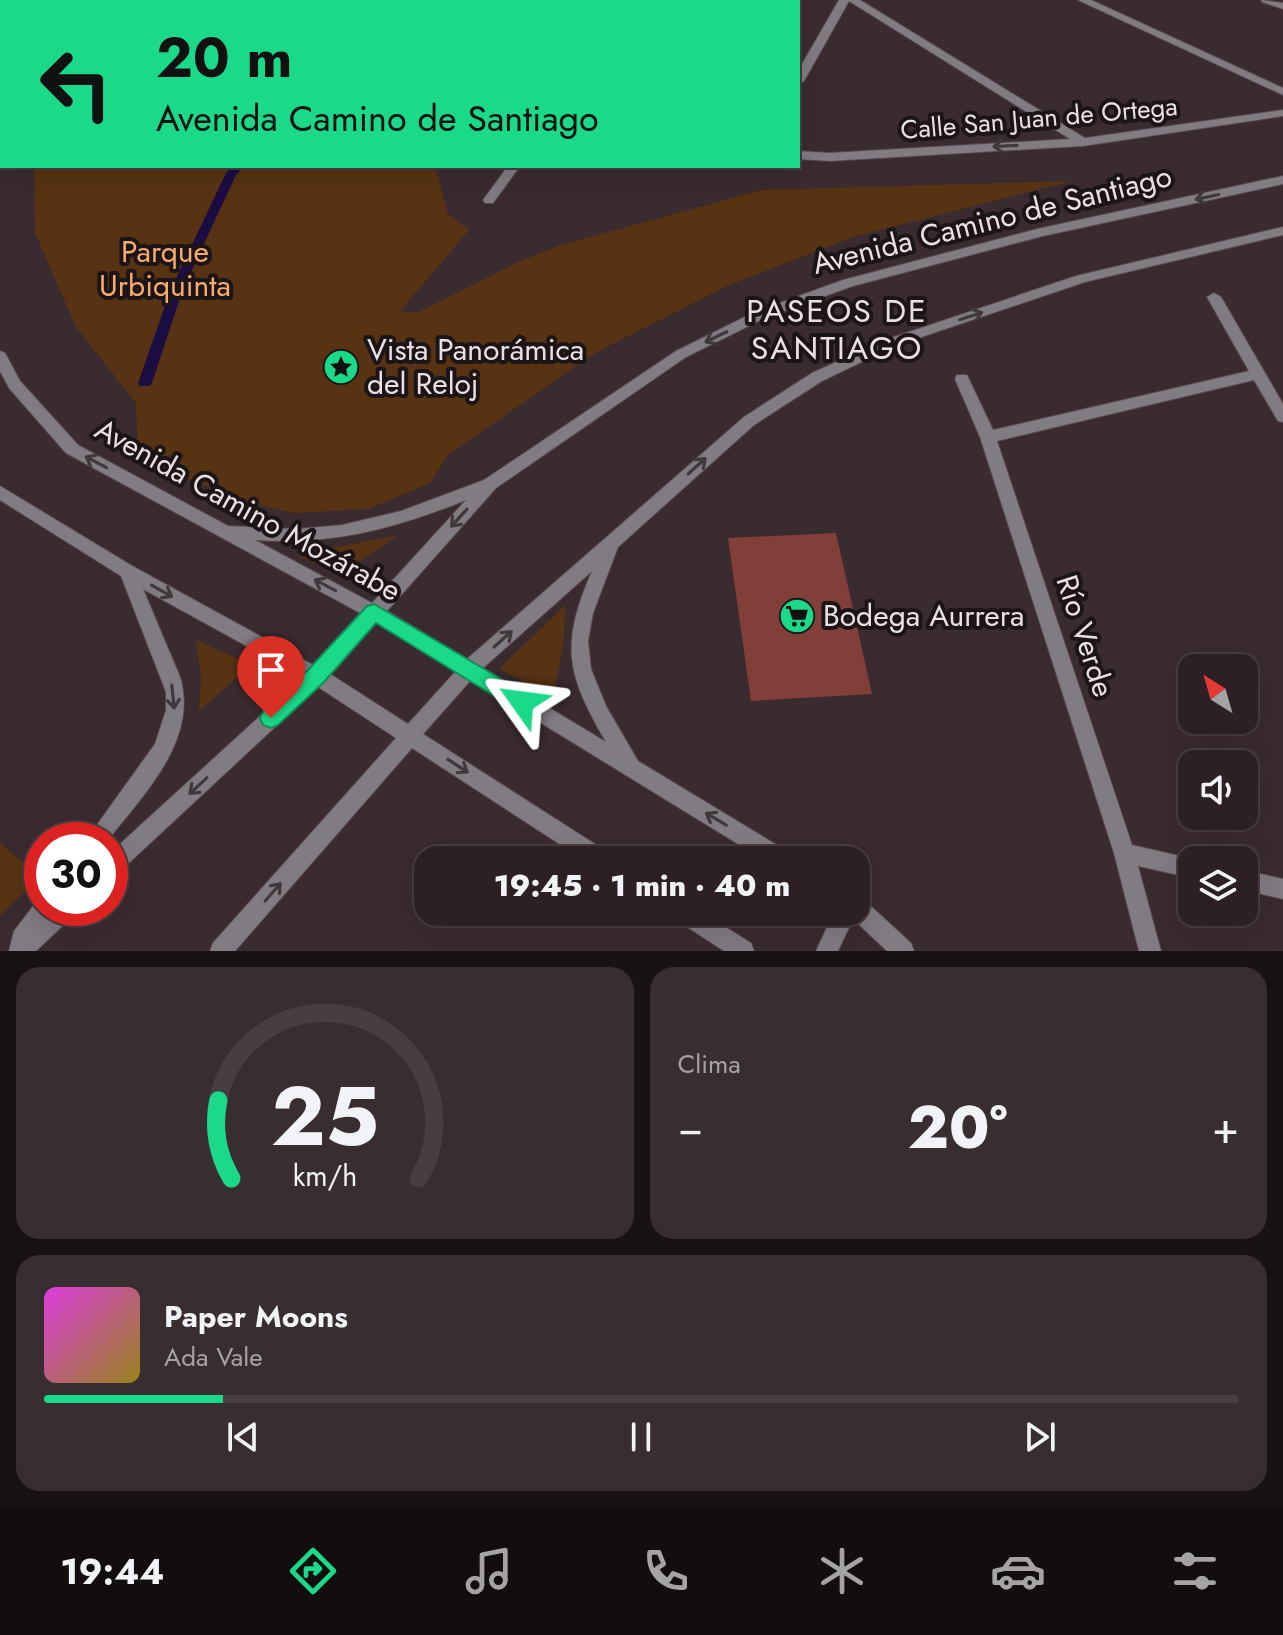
<!DOCTYPE html>
<html lang="es">
<meta charset="utf-8">
<style>
body{margin:0;font-family:Jost,sans-serif;background:#382d31;color:#f1f3f6;height:100vh;display:flex;flex-direction:column;font-size:30px;white-space:nowrap}
*{box-sizing:border-box;margin:0}
p{font-size:26px;color:#a6a3a6}
.icon{flex:none;width:44px;height:44px;fill:none;stroke:currentColor;stroke-width:2;stroke-linecap:round;stroke-linejoin:round}
.map{position:relative;height:951px;overflow:hidden}
.side{display:flex;flex-direction:column;gap:16px;padding:16px;background:#181214;flex:1}
.side>*{flex:none}
.top-card{position:absolute;left:0px;top:0px;width:800px;height:168px;box-shadow:0 8px 32px #0002,0 0 0 2px #483e41;background:#1ad988;color:#111;overflow:hidden}
.needle{width:52px;rotate:323deg}
.buttons{position:absolute;left:1178px;top:654px;display:grid;gap:16px}
.buttons a{display:grid;place-items:center;width:80px;height:80px;border-radius:16px;background:#2c2024;box-shadow:0 8px 32px #0002,0 0 0 2px #483e41;font-size:40px}
.speed{position:absolute;left:24px;top:822px;display:flex;gap:16px;font-size:40px;font-weight:700;text-align:center}
.speed>*{display:grid;place-content:center;width:104px;height:104px;border-radius:50%;background:#2c2024;box-shadow:0 8px 32px #0002,0 0 0 2px #483e41;line-height:1}
.speed .limit{border:12px solid #d22;background:#fff;color:#111}
.pin{position:absolute;display:grid;place-items:center;width:68px;height:68px;color:#fff;margin:-82px -34px;border-radius:50% 50% 50% 0;rotate:-45deg;box-shadow:0 0 8px #0007}
.pin .icon{rotate:45deg}
.me{position:absolute;width:88px;margin:-44px;rotate:301deg;stroke-linejoin:round;filter:drop-shadow(0 0 6px #0008)}
.turn{display:flex;align-items:center;gap:28px;height:168px;padding:0 24px;font-size:36px}
.turn .icon{width:104px;height:104px;stroke-width:2.5}
.turn b{display:block;font-size:56px;line-height:68px}
.big{font-size:60px;font-weight:800;line-height:1.1}
.side .card{flex:1;display:flex;flex-direction:column;justify-content:center;gap:12px;min-width:0;padding:0 28px;border-radius:24px;background:#382d31}
.side .dial{align-items:center;gap:0}
.dial svg{height:208px;overflow:visible;fill:none;stroke:#483e41;stroke-width:7;stroke-linecap:round;text-anchor:middle}
.dial text{fill:#f1f3f6;stroke:none}
.song{display:flex;align-items:center;gap:24px}
.cover{width:96px;height:96px;border-radius:12px;background:linear-gradient(135deg,hsl(300 70% 55%),hsl(50 70% 35%))}
.played{height:8px;border-radius:4px;background:linear-gradient(90deg,#1ad988 15%,#483e41 15%)}
.keys{display:flex;justify-content:space-around;direction:ltr}
.heat{display:flex;justify-content:space-between;align-items:center;font-size:44px;direction:ltr}
.side .tiles{flex:1;display:grid;gap:16px;grid-template-columns:1fr 1fr}
.card:last-child{grid-column:span 2}
.trip{position:absolute;left:414px;top:846px;width:456px;height:80px;border-radius:24px;background:#2c2024;box-shadow:0 8px 32px #0002,0 0 0 2px #483e41;font-weight:800;line-height:80px;text-align:center}
.dock{display:flex;height:128px;justify-content:space-around;align-items:center;background:#120d0e;color:#a6a3a6}
.dock .icon{width:56px;height:56px}
.dock .active{color:#1ad988}
.dock b{font-size:36px;color:#f1f3f6}
.map>svg:first-child{display:block}
</style>
<div class="map">
<svg width="1283" height="951" viewBox="0 0 1283 951">
<rect width="100%" height="100%" fill="#3a2b30"/>
<!-- green -->
<path fill="#573313" d="M34,166h389l14,6 11,42 21,16 -69,81 17,2 99,-50 42,-17 203,-56 311,-9 -219,56 -124,48 -134,68 -147,102 -18,28 -61,26 -75,4 -56,-13 -100,-43 -2,-54 -60,-76 -41,-94z
M399,535l-60,40 -43,-20z
M565,605l-1,32 -10,60 -55,-28z
M196,640l55,25 -52,46 2,-34z
M0,843l40,34 -40,39z"/>
<g fill="none" stroke-linecap="round" stroke-linejoin="round">
<!-- stream -->
<path fill="#1b0d42" fill-rule="evenodd" d="M233,166h12l-9,9 -53,114 -31,94 -2,3h-10l-2,-3 33,-94 55,-116z"/>
</g>
<!-- building -->
<path fill="#823e39" d="M836,533l36,161 -121,7 -23,-163z"/>
<g fill="none" stroke-linecap="round" stroke-linejoin="round">
<defs>
<path id="minor" d="M86,0h16l-17,2z
M120,0h13l-14,2z
M631,0h11l-12,2z
M839,0h21l225,138 198,-28v6l-200,30 -253,15 -32,-2v-8l32,2 240,-14 -221,-138 -45,80 -6,3v-13z
M1078,0h13l192,88v7z
M1261,0l22,3v6l-21,-7z
M0,24h2l-2,7z
M508,166h12l-27,37h-8l-2,-3z
M1283,176v8l-240,52 -190,50 -86,31 -81,40 -190,131 -109,123 80,48 277,-242 68,-44 73,-33 191,-64 207,-49v8l-198,47 -190,64 -73,35 -68,44 -136,122 -25,66 -5,28 3,28 15,37 32,55 152,92 3,7h-29l-293,-180 -48,54 186,119 3,7h-28l-172,-112 -177,203h-25l3,-8 183,-205 -78,-51 -201,187 -7,3v-24l193,-176 -160,-88 37,88c19,62 -36,117 -72,163h-22l69,-96 11,-34v-18l-45,-116 -121,-76v-14l134,81 181,99 47,-52 -296,-161 -57,-65 -9,-17v-20l5,2 15,28 58,64 150,81 69,3 45,-4 59,-14 83,-31 192,-129 81,-40 86,-31 194,-51zM466,500l-94,103 -117,-63c78,5 139,-11 211,-40zM592,571c-32,74 -26,102 14,171l-123,-74zM376,622l80,49 -48,53 -78,-50z
M1214,293l7,4 62,107v18l-5,-1 -24,-41 -257,61 135,404 65,15h-5v18l-54,-12 23,85h-22l-25,-98 -134,-416 -25,-58 2,-4h10l26,55 256,-59 -42,-74z
M1244,870l39,9v20l-39,-9z
M856,897l8,3 47,43 3,8h-27l-34,-32 -15,32h-22l18,-39h22z
M42,899v9h35l-3,7 -38,36h-27l5,-20 23,-30z
M672,912h30l49,31 3,8h-30l-49,-32z"/>
</defs>
<!-- minor casing -->
<use href="#minor" stroke="#56484d" stroke-width="2"/>
<!-- minor -->
<use href="#minor" fill="#817c82" fill-rule="evenodd"/>
</g>
<!-- one-way arrows -->
<defs><path id="oneway-shaft" d="M-6 0H5M1.5-3L5.5 0L1.5 3" fill="none" stroke-width="1.6" stroke-linecap="round" stroke-linejoin="round" transform="scale(2)"/></defs>
<g stroke="#3f393d">
<use href="#oneway-shaft" transform="translate(1005 146) rotate(177)"/>
<use href="#oneway-shaft" transform="translate(1207 197) rotate(168)"/>
<use href="#oneway-shaft" transform="translate(971 316) rotate(-18)"/>
<use href="#oneway-shaft" transform="translate(716 337) rotate(154)"/>
<use href="#oneway-shaft" transform="translate(96 462) rotate(-152)"/>
<use href="#oneway-shaft" transform="translate(697 466) rotate(-42)"/>
<use href="#oneway-shaft" transform="translate(459 518) rotate(132)"/>
<use href="#oneway-shaft" transform="translate(325 585) rotate(-152)"/>
<use href="#oneway-shaft" transform="translate(162 591) rotate(29)"/>
<use href="#oneway-shaft" transform="translate(503 639) rotate(-42)"/>
<use href="#oneway-shaft" transform="translate(173 697) rotate(84)"/>
<use href="#oneway-shaft" transform="translate(458 766) rotate(33)"/>
<use href="#oneway-shaft" transform="translate(198 786) rotate(137)"/>
<use href="#oneway-shaft" transform="translate(716 819) rotate(-149)"/>
<use href="#oneway-shaft" transform="translate(273 892) rotate(-49)"/>
</g>
<!-- route -->
<path fill="#1ad988" stroke="#118d58" stroke-width="2" d="M374,604l156,92 3,6 -3,7 -8,3 -7,-3 -139,-86 -52,59 -46,43 -7,3 -8,-3 -3,-7 3,-6 46,-43 58,-63z"/>
<!-- icons -->
<defs>
<symbol id="sight-disc" viewBox="-11 -11 22 22"><circle r="9.5" fill="#1ad988" stroke="#1c1518"/><path d="M0-6L1.8-2.2L6-1.7L2.9 1.2L3.7 5.4L0 3.3L-3.7 5.4L-2.9 1.2L-6-1.7L-1.8-2.2Z" fill="#111"/></symbol>
<symbol id="supermarket-disc" viewBox="-11 -11 22 22"><circle r="9.5" fill="#1ad988" stroke="#1c1518"/><path d="M-6-5.5h2.5l.6 2H6L4.5 2H-2.5L-4.4-4H-6ZM-1.5 3.2a1.3 1.3 0 1 0 .1 0ZM3 3.2a1.3 1.3 0 1 0 .1 0Z" fill="#111"/></symbol>
</defs>
<g fill-rule="evenodd">
<use href="#sight-disc" x="321" y="347" width="40" height="40"/>
<use href="#supermarket-disc" x="777" y="596" width="40" height="40"/>
</g>
<g text-anchor="middle" stroke-width="8" stroke-linejoin="round" paint-order="stroke">
<!-- far-street labels -->
<g font-size="26" fill="#eae0e4" stroke="#1c1518">
<text transform="translate(1039 118) rotate(-5)" y="9">Calle San Juan de Ortega</text>
</g>
<!-- street labels -->
<g font-size="30" fill="#eae0e4" stroke="#1c1518">
<text transform="translate(992 220) rotate(-14)" y="10">Avenida Camino de Santiago</text>
<text transform="translate(248 510) rotate(29)" y="10">Avenida Camino Mozárabe</text>
<text transform="translate(1085 636) rotate(72)" y="10">Río Verde</text>
</g>
<!-- park labels -->
<g font-size="30" fill="#faab69" stroke="#1c1518">
<text x="165" y="262">Parque<tspan x="165" dy="34">Urbiquinta</tspan></text>
</g>
<!-- poi labels -->
<g font-size="30" fill="#eae0e4" stroke="#1c1518" text-anchor="start">
<text x="367" y="360">Vista Panorámica<tspan x="367" dy="34">del Reloj</tspan></text>
<text x="823" y="626">Bodega Aurrera</text>
</g>
<!-- neighbourhood labels -->
<g font-size="32" letter-spacing="2" fill="#eae0e4" stroke="#1c1518">
<text x="837" y="322">PASEOS DE<tspan x="837" dy="37">SANTIAGO</tspan></text>
</g>
</g>
</svg>
<div class="buttons">
<a><svg class="needle" viewBox="-14 -14 28 28"><path d="M0-13l5 13h-10z" fill="#e53935"/><path d="M0 13l5-13h-10z" fill="#a6a3a6"/></svg></a>
<a><svg class="icon" aria-label="sound" viewBox="0 0 24 24"><path d="M4 9h4l5-4v14l-5-4H4zM17 9q2 3 0 6"/></svg></a>
<a><svg class="icon" aria-label="layers" viewBox="0 0 24 24"><path d="M12 4l9 5-9 5-9-5zM3 14l9 5 9-5"/></svg></a>
</div>
<div class="speed"><div class="limit">30</div></div>
<div class="pin" style="left:271px;top:718px;background:#d93025"><svg class="icon" aria-label="arrive" viewBox="0 0 24 24"><path d="M6 21V4h12l-3 4 3 4H6"/></svg></div>
<svg class="me" style="left:522px;top:702px" viewBox="-20 -20 40 40"><path d="M0-17L14 15 0 8-14 15z" fill="#1ad988" stroke="#fff" stroke-width="4"/></svg>
<div class="trip">19:45 · 1 min · 40 m</div>
<div class="top-card">
<div class="turn"><svg class="icon" aria-label="left" viewBox="0 0 24 24"><path d="M17 20v-9H6M10 6l-5 5 5 5"/></svg><div><b>20 m</b>Avenida Camino de Santiago</div></div>
</div>
</div>
<section class="side">
<div class="tiles">
<div class="card dial"><svg viewBox="0 0 100 80">
<path d="M14 69A42 42 0 1 1 86 69"/>
<path d="M14 69A42 42 0 0 1 9 39" stroke="#1ad988"/>
<text x="50" y="56" font-size="32" font-weight="700">25</text>
<text x="50" y="72" font-size="11">km/h</text>
</svg></div>
<div class="card"><p>Clima</p>
<div class="heat"><a>−</a><b class="big">20°</b><a>+</a></div>
</div>
<div class="card">
<div class="song"><i class="cover"></i><div><b>Paper Moons</b><p>Ada Vale</p></div></div>
<div class="played"></div>
<div class="keys"><svg class="icon" aria-label="previous" viewBox="0 0 24 24"><path d="M18 5L8 12l10 7zM5 5v14"/></svg><svg class="icon" aria-label="pause" viewBox="0 0 24 24"><path d="M8 5v14M16 5v14"/></svg><svg class="icon" aria-label="next" viewBox="0 0 24 24"><path d="M6 5l10 7-10 7zM19 5v14"/></svg></div>
</div>
</div>
</section>
<nav class="dock">
<b>19:44</b>
<svg class="icon active" aria-label="directions" viewBox="0 0 24 24"><path d="M12 3l9 9-9 9-9-9zM9 14v-3h6M13 9l2 2-2 2"/></svg>
<svg class="icon" aria-label="music" viewBox="0 0 24 24"><path d="M9 18V5l10-2v13"/><circle cx="6" cy="18" r="3"/><circle cx="16" cy="16" r="3"/></svg>
<svg class="icon" aria-label="phone" viewBox="0 0 24 24"><path d="M5 4h4l2 5-3 2q2 4 5 5l2-3 5 2v4C11 20 4 13 5 4z"/></svg>
<svg class="icon" aria-label="climate" viewBox="0 0 24 24"><path d="M12 3v18M4 7l16 10M4 17L20 7"/></svg>
<svg class="icon" aria-label="car" viewBox="0 0 24 24"><path d="M5 17H2v-5l4-1 3-4h7l3 4 3 1v5h-3M9 17h6M6 11h13"/><circle cx="7" cy="17" r="2"/><circle cx="17" cy="17" r="2"/></svg>
<svg class="icon" aria-label="filters" viewBox="0 0 24 24"><path d="M4 7h16M4 17h16"/><circle cx="9" cy="7" r="2"/><circle cx="15" cy="17" r="2"/></svg>
</nav>
